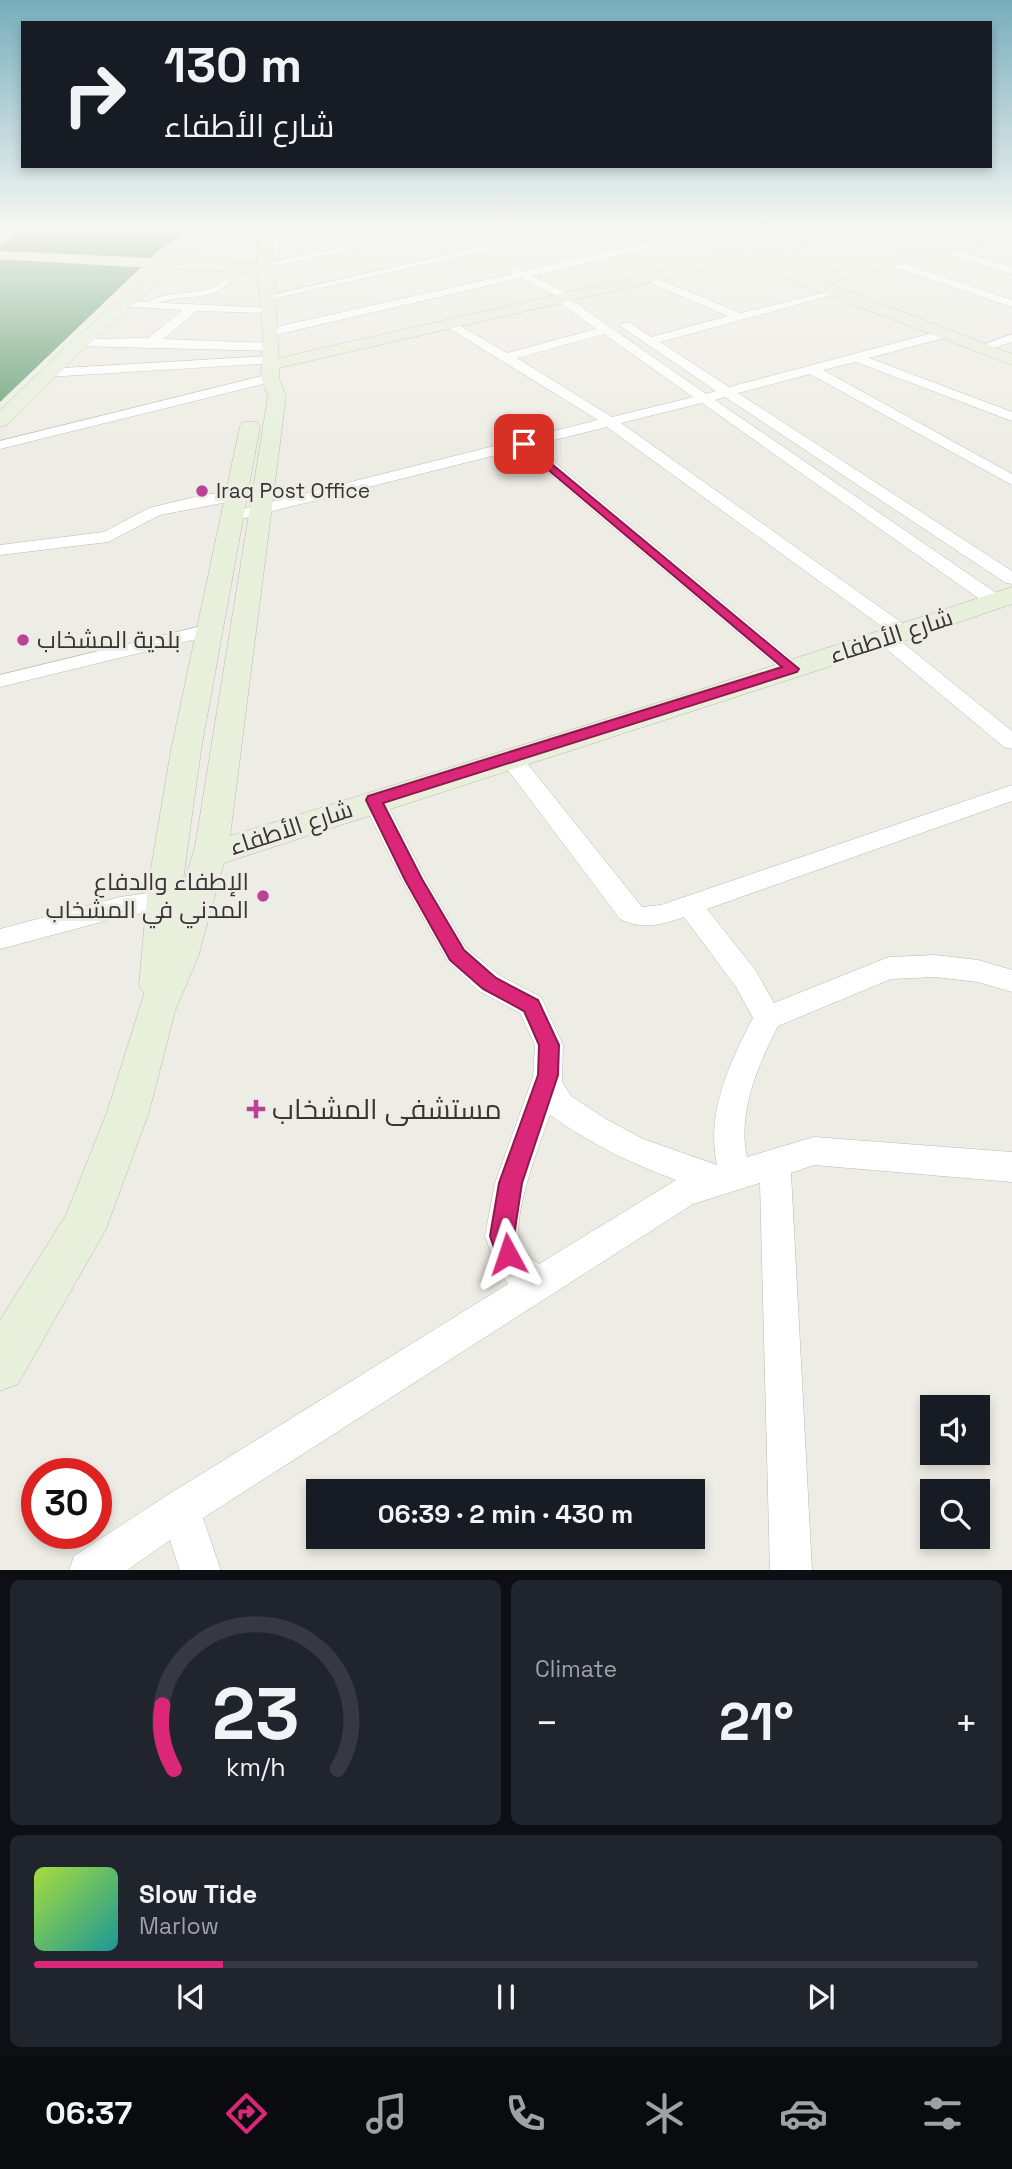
<!DOCTYPE html>
<meta charset="utf-8">
<style>
body{margin:0;font-family:"Space Grotesk",Cairo,sans-serif;background:#20242c;color:#f1f3f6;height:100vh;display:flex;flex-direction:column;font-size:26px;white-space:nowrap}
*{box-sizing:border-box;margin:0}
p{font-size:23px;color:#9ea1a6}
.icon{flex:none;width:38px;height:38px;fill:none;stroke:currentColor;stroke-width:2;stroke-linecap:round;stroke-linejoin:round}
.map{position:relative;height:1570px;overflow:hidden}
.side{display:flex;flex-direction:column;gap:10px;padding:10px;background:#0d0f14;flex:1}
.side>*{flex:none}
.hud{position:absolute;left:21px;top:21px;width:971px;height:147px;border-radius:0px;box-shadow:0 4px 10px #0003;background:#171b24;color:#f1f3f6;overflow:hidden}
.tools{position:absolute;left:920px;top:1395px;display:grid;gap:14px}
.tools a{display:grid;place-items:center;width:70px;height:70px;border-radius:0px;background:#171b24;box-shadow:0 4px 10px #0003;font-size:35px}
.speed{position:absolute;left:21px;top:1458px;display:flex;gap:14px;font-size:35px;font-weight:700;text-align:center}
.speed>*{display:grid;place-content:center;width:91px;height:91px;border-radius:50%;background:#171b24;box-shadow:0 4px 10px #0003;line-height:1}
.speed .limit{border:10px solid #d22;background:#fff;color:#111}
.pin{position:absolute;display:grid;place-items:center;width:60px;height:60px;color:#fff;margin:-30px;border-radius:14px;box-shadow:0 4px 10px #0006}
.me{position:absolute;width:77px;margin:-38px;rotate:355deg;stroke-linejoin:round;filter:drop-shadow(0 0 5px #0008)}
.turn{display:flex;align-items:center;gap:24px;height:147px;padding:0 28px;font-size:32px}
.turn .icon{width:91px;height:91px;stroke-width:2.5}
.turn b{display:block;font-size:49px;line-height:60px}
.big{font-size:52px;font-weight:600;line-height:1.1}
.side .widget{flex:1;display:flex;flex-direction:column;justify-content:center;gap:10px;min-width:0;padding:0 24px;border-radius:10px;background:#20242c}
.side .dial{align-items:center;gap:0}
.dial svg{height:182px;overflow:visible;fill:none;stroke:#363941;stroke-width:7;stroke-linecap:round;text-anchor:middle}
.dial text{fill:#f1f3f6;stroke:none}
.song{display:flex;align-items:center;gap:21px}
.cover{width:84px;height:84px;border-radius:10px;background:linear-gradient(135deg,hsl(80 70% 55%),hsl(180 70% 35%))}
.played{height:7px;border-radius:4px;background:linear-gradient(90deg,#db2777 20%,#363941 20%)}
.keys{display:flex;justify-content:space-around;direction:ltr}
.heat{display:flex;justify-content:space-between;align-items:center;font-size:38px;direction:ltr}
.side .tiles{flex:1;display:grid;gap:10px;grid-template-columns:1fr 1fr}
.widget:last-child{grid-column:span 2}
.trip{position:absolute;left:306px;top:1479px;width:399px;height:70px;border-radius:0px;background:#171b24;box-shadow:0 4px 10px #0003;font-weight:600;line-height:70px;text-align:center}
.dock{display:flex;height:112px;justify-content:space-around;align-items:center;background:#090b0e;color:#9ea1a6}
.dock .icon{width:49px;height:49px}
.dock .current{color:#db2777}
.dock b{font-size:32px;color:#f1f3f6}
.map>svg:first-child{display:block}
</style>
<div class="map">
<svg width="1012" height="1571" viewBox="0 0 1012 1571">
<rect width="100%" height="100%" fill="#eeede5"/>
<!-- water -->
<path fill="#6da37a" d="M26,226h166l-36,27 -156,149v-156z"/>
<g fill="none" stroke-linecap="round" stroke-linejoin="round">
<defs>
<path id="lane" d="M149,304c25,-14 56,-3 78,-22"/>
<path id="street" d="M302,226h22l-60,13 -5,-3z
M440,226h20l-196,42 -5,-3z
M575,226h19l-326,74 -6,-3z
M722,226h18l-208,50 38,19v4l136,95 10,-3 -97,-66 10,-3 22,15 77,-21 -85,-36v-4h8l89,37 96,-23v4l-176,48 69,45 211,-56h8v6l-79,21 143,54v9l-156,-59 -33,8 189,104v11l-202,-111 -72,19 274,178v13l-6,-1 -281,-186 -10,3 287,197 2,4 -2,4h-14l-286,-202 -81,20 288,205 3,4 -3,4h-14l-288,-209 -73,18 265,220 3,4 -3,4h-14l-265,-224 -287,72 -8,-5 2,-3 371,-93 -156,-96 10,-3 55,32 89,-24 -40,-29v-4l-35,-18 -250,58 -4,-1v-6l245,-55 -4,-4 5,-3 10,4zM604,334l89,63 -81,20 -95,-59z
M784,226h14l24,12 -9,2z
M944,248l68,19v7l-68,-22z
M888,261h8l116,39v7l-124,-42z
M122,301l151,7v4l-4,1 -72,-2 -34,28 108,4 6,4 -6,4 -198,-5v-6l4,-1 71,-1 35,-28 -65,-4 -2,-2z
M1012,334v8l-32,10 -6,-4z
M270,356l6,4 -1,3 -228,14 -7,-4 7,-4z
M270,374l5,1v6l-275,68v-8z
M237,491l8,5 -2,3 -83,16 -52,27 -108,13v-10l104,-13 45,-24 54,-13z
M210,624l10,6 -3,4 -217,53v-12z
M885,632l7,2 120,97v18l-8,-2 -126,-105 -3,-4z
M510,750l8,2 124,155 19,-2 351,-120v16l-305,108 49,62 18,32 115,-46 46,-2 43,5 34,10v22l-34,-10 -43,-5 -44,2 -113,47c-20,39 -41,87 -31,131l67,-20 198,15v30l-198,-17 -23,8 21,398h-42l-10,-388 -67,21 -490,314 18,53h-41l-10,-31 -44,31h-57l5,-15 92,-60 342,-212 -12,-18 -11,-30 10,-53 38,-106 2,-32 -15,-32 -41,-22 -31,-29 -46,-82 -40,-80 4,-6 8,-2 8,2 43,84 41,70 33,27 42,22 22,48 -1,37 9,14 35,23 37,20 74,26c-11,-52 12,-101 36,-147l-17,-31 -52,-70c-23,8 -42,13 -64,2l-118,-157 -3,-5 3,-5zM550,1115c41,29 78,47 126,65l-137,84c-9,-6 -18,-15 -20,-26 -5,-27 21,-96 31,-123z
M163,891l9,3 4,7 -4,7 -52,9 -120,32v-20l120,-32z"/>
<path id="secondary" d="M210,226h16l-42,34 73,4v-38h14l8,132 452,-103 -70,-29h20l66,26 113,-26h25l-2,3 -122,28 52,20 199,-47v8l-184,45 184,71v11l-208,-79 -60,-25 -465,107v10l7,18 -56,440 472,-147 310,-102v17l-190,65 -598,194 -26,94 -23,54 -26,101 -43,117 -88,155 -18,7v-71l66,-105 41,-103 37,-118 -5,-9 9,-99 23,-136 69,-324 3,-4h14l3,4 -59,324 -19,138 13,-41 73,-451 -7,-18 2,-46 -6,-59 -83,-4 -89,79 -78,77 -7,2v-17l73,-70 84,-72 -157,-9v-8l167,8z"/>
</defs>
<!-- lane casing -->
<use href="#lane" stroke="#bab9b1" stroke-width="6"/>
<!-- street casing -->
<use href="#street" stroke="#bab9b1" stroke-width="1"/>
<!-- secondary casing -->
<use href="#secondary" stroke="#bab9b1" stroke-width="1"/>
<!-- lane -->
<use href="#lane" stroke="#fff" stroke-width="5"/>
<!-- street -->
<use href="#street" fill="#fff" fill-rule="evenodd"/>
<!-- secondary -->
<use href="#secondary" fill="#e8f0dc" fill-rule="evenodd"/>
</g>
<!-- sky -->
<linearGradient id="sky" x2="0" y2="1"><stop stop-color="#77adbc"/><stop offset="0.51" stop-color="#f7f7f3"/><stop offset="1" stop-color="#f7f7f3" stop-opacity="0"/></linearGradient>
<rect width="1012" height="446" fill="url(#sky)"/>
<!-- route -->
<path fill="#db2777" stroke="#8e194d" stroke-width="2" d="M524,441l275,228 -2,3 -414,131 39,76 42,71 32,28 42,22 21,45 -1,30 -36,108 -8,53 5,18 -3,8 -8,4 -9,-4 -9,-26 9,-53 39,-108 1,-30 -15,-34 -41,-22 -33,-29 -45,-80 -39,-80 2,-4 414,-129 -262,-221 -1,-2z"/>
<!-- markers -->
<g fill="#ba4398" stroke="#eeede5" stroke-width="2.5">
<circle cx="202" cy="491" r="7"/>
<circle cx="23" cy="640" r="7"/>
<circle cx="263" cy="896" r="7"/>
<path d="M252.5 1098.5h7v7h7v7h-7v7h-7v-7h-7v-7h7z"/>
</g>
<g text-anchor="middle" stroke-width="6" stroke-linejoin="round" paint-order="stroke">
<!-- far-poi labels -->
<g font-size="21" fill="#373633" stroke="#eeede5" text-anchor="start">
<text x="216" y="498">Iraq Post Office</text>
</g>
<!-- street labels -->
<g font-size="24" fill="#373633" stroke="#eeede5">
<text transform="translate(891 636) rotate(-18)" y="8">شارع الأطفاء</text>
<text transform="translate(291 828) rotate(-18)" y="8">شارع الأطفاء</text>
</g>
<!-- poi labels -->
<g font-size="24" fill="#373633" stroke="#eeede5" text-anchor="start">
<text x="37" y="648">بلدية المشخاب</text>
<text x="249" y="890" text-anchor="end">الإطفاء والدفاع<tspan x="249" dy="28">المدني في المشخاب</tspan></text>
</g>
<!-- near-poi labels -->
<g font-size="28" fill="#373633" stroke="#eeede5" text-anchor="start">
<text x="272" y="1119">مستشفى المشخاب</text>
</g>
</g>
</svg>
<div class="tools">
<a><svg class="icon" aria-label="sound" viewBox="0 0 24 24"><path d="M4 9h4l5-4v14l-5-4H4zM17 9q2 3 0 6"/></svg></a>
<a><svg class="icon" aria-label="search" viewBox="0 0 24 24"><circle cx="10" cy="10" r="6"/><path d="M15 15l6 6"/></svg></a>
</div>
<div class="speed"><div class="limit">30</div></div>
<div class="pin" style="left:524px;top:444px;background:#d93025"><svg class="icon" aria-label="arrive" viewBox="0 0 24 24"><path d="M6 21V4h12l-3 4 3 4H6"/></svg></div>
<svg class="me" style="left:508px;top:1254px" viewBox="-20 -20 40 40"><path d="M0-17L14 15 0 8-14 15z" fill="#db2777" stroke="#fff" stroke-width="4"/></svg>
<div class="trip">06:39 · 2 min · 430 m</div>
<div class="hud">
<div class="turn"><svg class="icon" aria-label="right" viewBox="0 0 24 24"><path d="M7 20v-9h11M14 6l5 5-5 5"/></svg><div><b>130 m</b>شارع الأطفاء</div></div>
</div>
</div>
<section class="side">
<div class="tiles">
<div class="widget dial"><svg viewBox="0 0 100 80">
<path d="M14 69A42 42 0 1 1 86 69"/>
<path d="M14 69A42 42 0 0 1 9 41" stroke="#db2777"/>
<text x="50" y="56" font-size="32" font-weight="700">23</text>
<text x="50" y="72" font-size="11">km/h</text>
</svg></div>
<div class="widget"><p>Climate</p>
<div class="heat"><a>−</a><b class="big">21°</b><a>+</a></div>
</div>
<div class="widget">
<div class="song"><i class="cover"></i><div><b>Slow Tide</b><p>Marlow</p></div></div>
<div class="played"></div>
<div class="keys"><svg class="icon" aria-label="previous" viewBox="0 0 24 24"><path d="M18 5L8 12l10 7zM5 5v14"/></svg><svg class="icon" aria-label="pause" viewBox="0 0 24 24"><path d="M8 5v14M16 5v14"/></svg><svg class="icon" aria-label="next" viewBox="0 0 24 24"><path d="M6 5l10 7-10 7zM19 5v14"/></svg></div>
</div>
</div>
</section>
<nav class="dock">
<b>06:37</b>
<svg class="icon current" aria-label="directions" viewBox="0 0 24 24"><path d="M12 3l9 9-9 9-9-9zM9 14v-3h6M13 9l2 2-2 2"/></svg>
<svg class="icon" aria-label="music" viewBox="0 0 24 24"><path d="M9 18V5l10-2v13"/><circle cx="6" cy="18" r="3"/><circle cx="16" cy="16" r="3"/></svg>
<svg class="icon" aria-label="phone" viewBox="0 0 24 24"><path d="M5 4h4l2 5-3 2q2 4 5 5l2-3 5 2v4C11 20 4 13 5 4z"/></svg>
<svg class="icon" aria-label="climate" viewBox="0 0 24 24"><path d="M12 3v18M4 7l16 10M4 17L20 7"/></svg>
<svg class="icon" aria-label="car" viewBox="0 0 24 24"><path d="M5 17H2v-5l4-1 3-4h7l3 4 3 1v5h-3M9 17h6M6 11h13"/><circle cx="7" cy="17" r="2"/><circle cx="17" cy="17" r="2"/></svg>
<svg class="icon" aria-label="filters" viewBox="0 0 24 24"><path d="M4 7h16M4 17h16"/><circle cx="9" cy="7" r="2"/><circle cx="15" cy="17" r="2"/></svg>
</nav>
